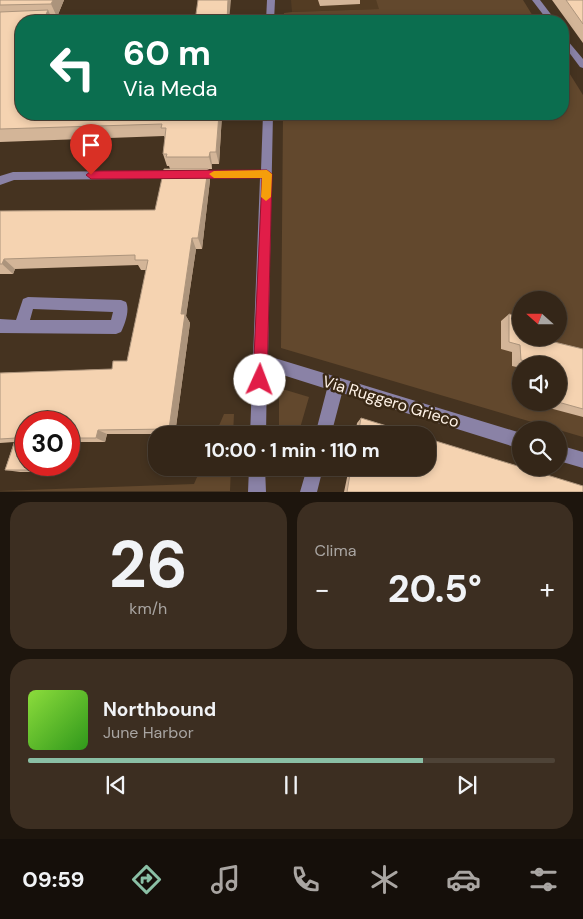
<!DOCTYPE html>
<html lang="it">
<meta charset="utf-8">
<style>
body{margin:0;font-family:"DM Sans",sans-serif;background:#3c2e21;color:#f1f3f6;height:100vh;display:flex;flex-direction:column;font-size:19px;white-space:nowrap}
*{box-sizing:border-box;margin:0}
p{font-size:16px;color:#a9a5a2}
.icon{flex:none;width:28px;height:28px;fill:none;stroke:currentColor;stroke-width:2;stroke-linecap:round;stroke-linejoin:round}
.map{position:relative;height:492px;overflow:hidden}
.sheet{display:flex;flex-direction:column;gap:10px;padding:10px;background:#1d150d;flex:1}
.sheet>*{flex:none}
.banner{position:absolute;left:15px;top:15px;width:554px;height:105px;border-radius:20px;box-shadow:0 2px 8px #0003,0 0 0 1px #4e4337;background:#0b6e4f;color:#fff;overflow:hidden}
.needle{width:32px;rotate:291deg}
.tools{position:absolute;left:512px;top:291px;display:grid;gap:10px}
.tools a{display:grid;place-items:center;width:55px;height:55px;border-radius:50%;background:#342618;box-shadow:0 2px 8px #0003,0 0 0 1px #4e4337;font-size:25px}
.speed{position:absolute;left:15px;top:411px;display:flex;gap:10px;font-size:25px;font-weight:700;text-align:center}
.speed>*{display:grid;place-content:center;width:65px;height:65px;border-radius:50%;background:#342618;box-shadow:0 2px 8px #0003,0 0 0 1px #4e4337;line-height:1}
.speed .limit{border:8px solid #d22;background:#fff;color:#111}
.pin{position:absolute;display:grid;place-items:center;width:42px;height:42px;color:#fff;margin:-51px -21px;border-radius:50% 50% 50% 0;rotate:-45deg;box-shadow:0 0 5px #0007}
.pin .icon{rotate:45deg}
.me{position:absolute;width:55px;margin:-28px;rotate:2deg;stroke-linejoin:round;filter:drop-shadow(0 0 4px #0008)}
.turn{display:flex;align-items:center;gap:18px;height:105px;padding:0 25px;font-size:22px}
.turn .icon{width:65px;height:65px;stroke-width:2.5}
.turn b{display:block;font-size:35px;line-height:42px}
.big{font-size:38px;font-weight:700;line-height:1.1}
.sheet .card{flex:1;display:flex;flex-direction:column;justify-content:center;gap:8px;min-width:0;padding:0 18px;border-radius:20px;background:#3c2e21}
.sheet .dial{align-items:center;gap:0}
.dial b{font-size:65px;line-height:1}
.song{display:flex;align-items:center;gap:15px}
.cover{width:60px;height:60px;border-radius:8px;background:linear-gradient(135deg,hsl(90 70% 55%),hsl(110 70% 35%))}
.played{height:5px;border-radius:2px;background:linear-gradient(90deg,#8abfa5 75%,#4e4337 75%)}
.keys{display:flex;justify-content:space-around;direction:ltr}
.heat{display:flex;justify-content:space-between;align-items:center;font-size:28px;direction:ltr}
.sheet .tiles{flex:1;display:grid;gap:10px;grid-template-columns:1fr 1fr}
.card:last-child{grid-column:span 2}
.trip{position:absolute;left:148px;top:426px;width:288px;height:50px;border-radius:20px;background:#342618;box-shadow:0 2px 8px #0003,0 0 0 1px #4e4337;font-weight:700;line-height:50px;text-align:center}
.tab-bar{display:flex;height:80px;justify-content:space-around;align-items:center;background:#150f0a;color:#a9a5a2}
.tab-bar .icon{width:35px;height:35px}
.tab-bar .active{color:#8abfa5}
.tab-bar b{font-size:22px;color:#f1f3f6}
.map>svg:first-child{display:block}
</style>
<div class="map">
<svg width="583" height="492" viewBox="0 0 583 492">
<rect width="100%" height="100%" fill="#453320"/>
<!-- built -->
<path fill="#533c23" d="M291,0h85l4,9 -88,3z"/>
<!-- green -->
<path fill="#62482d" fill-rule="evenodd" d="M376,0h147l13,21h-252v-8l8,-1 87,-3z
M563,63l20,32v342l-302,-89 2,-234h279zM521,300h38v38h-38zM521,365h38v37h-38z
M279,388l30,9 -11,38h-19z
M224,414h10l-1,21h-18z
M201,468h30l-1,23h-230l194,-7z"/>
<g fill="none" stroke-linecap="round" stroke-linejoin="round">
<!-- minor -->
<path fill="#8a82a6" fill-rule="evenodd" d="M267,0h8l-1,21h-8z
M532,0h8l16,21h-8z
M187,17h3v4h-157l4,-2z
M562,34l21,25v9l-3,-1 -18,-24z
M263,114h10l-5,242 253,77v16l-179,-56 -11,42h-16l12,-46 -60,-19 -1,65h-16l10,-257 -246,2 -14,5v-9l13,-4 248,-2z
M28,297l93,3 5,2c4,8 -1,22 -5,30l-5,2 -116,-1v-14l16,1 7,-21zM33,309l80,3 -2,8h-81z
M559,445l24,7v16l-24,-7z
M249,468h16l1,24h-18z
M307,468h16l-6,24h-17z"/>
</g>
<!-- wall -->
<path fill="#d3b598" d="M0,0h64l-7,17h-6l2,4h-32v93h201l-3,50h-7v5h-42l-1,-3h-2l-4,-12 2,-16 -1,-2 -164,6z
M318,0h42v4l-40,2z
M552,0h31v43z
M208,169l2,11 -8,69h-6l-10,67 4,7 -15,111h-68l-2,8h-36v-20h-43l24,50h-30l-15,-2 9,-28 -14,1v-70l112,-4 15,-8 19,-91h-5l-3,-5 -123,4 -2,5h-13v-63l155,-1z
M509,314l37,26 37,9v68l-45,-12 -1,-3h22v-37h-38v3l-9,-2v-14l-11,-3v-28z
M361,418l55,17h-61l2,-12z
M349,468h77l157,24h-239z"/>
<!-- shaded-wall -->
<path fill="#ac947c" d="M53,0h11l-7,17 -6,-13z
M228,0h3l-2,21h-2z
M48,10l5,11h-10z
M219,114h3l-3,50 -3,-12z
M210,152l2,12v5l-3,-12z
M208,169l2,11 -8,69 -4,-11z
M192,238l4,11 -10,67 4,7 -15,111 -6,-5 12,-115z
M4,259l11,10 -2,5 -11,-10z
M98,430l9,4 -2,8 -9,-4z
M39,465h13l-2,7 -13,-2z"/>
<!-- building -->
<path fill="#f5d3b1" stroke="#ac947c" d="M0,0h53l-2,4 -51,1z
M198,0h30l-1,21h-32z
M566,0h17v24z
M48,10l-5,11h-22v93h198l-3,38h-6l-1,5h-43l1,-3h-4l3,-26h-5l1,-4 -162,5v-117z
M164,169h44l-10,69h-6l-11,76h4l-16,115 -71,1 -2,8h-27v-16h-43v43h13l-2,5h-32l11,-32 -16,1v-66l112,-4 1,-8h14l21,-101h-13v-5l-131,4 -2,5h-2v-53l155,-1z
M509,314l12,3v21h25v2l37,9v60l-25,-7h1v-37h-19l-19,-5 -1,-15 -11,-3z
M361,418l55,17h-58z
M426,438l157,48v6h-236l4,-24h75z"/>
<!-- route -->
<path fill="#e11d48" stroke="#92132f" d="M267,170l5,4 -5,206 -2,5 -5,2 -5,-2 -2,-5 9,-202 -171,1 -5,-4 5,-4z"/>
<!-- slow -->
<path fill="#f59e0b" d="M267,170l5,4 -1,23 -5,4 -5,-4 1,-19h-48l-5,-4 5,-3z"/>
<g text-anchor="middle" stroke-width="5" stroke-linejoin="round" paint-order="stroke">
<!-- near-street labels -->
<g font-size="16" fill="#fff3e7" stroke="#3a2916">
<text transform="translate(391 401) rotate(17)" y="6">Via Ruggero Grieco</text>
</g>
</g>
</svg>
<div class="tools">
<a><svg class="needle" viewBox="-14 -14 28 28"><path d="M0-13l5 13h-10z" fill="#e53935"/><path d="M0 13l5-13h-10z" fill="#a9a5a2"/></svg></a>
<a><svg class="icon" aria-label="sound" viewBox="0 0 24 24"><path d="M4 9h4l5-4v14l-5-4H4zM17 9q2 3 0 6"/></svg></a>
<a><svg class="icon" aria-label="search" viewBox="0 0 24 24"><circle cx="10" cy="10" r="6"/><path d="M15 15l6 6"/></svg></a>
</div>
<div class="speed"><div class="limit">30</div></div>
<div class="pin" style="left:91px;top:175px;background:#d93025"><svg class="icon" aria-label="arrive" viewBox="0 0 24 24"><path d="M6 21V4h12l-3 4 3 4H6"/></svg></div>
<svg class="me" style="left:260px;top:380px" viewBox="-20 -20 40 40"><circle r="19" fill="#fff"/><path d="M0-13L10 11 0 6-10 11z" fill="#e11d48"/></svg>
<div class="trip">10:00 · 1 min · 110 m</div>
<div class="banner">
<div class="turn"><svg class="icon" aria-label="left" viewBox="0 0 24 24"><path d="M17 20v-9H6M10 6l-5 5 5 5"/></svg><div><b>60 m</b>Via Meda</div></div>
</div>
</div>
<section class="sheet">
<div class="tiles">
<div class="card dial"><b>26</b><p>km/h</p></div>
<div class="card"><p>Clima</p>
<div class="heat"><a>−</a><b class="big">20.5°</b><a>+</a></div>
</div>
<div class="card">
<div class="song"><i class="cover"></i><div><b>Northbound</b><p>June Harbor</p></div></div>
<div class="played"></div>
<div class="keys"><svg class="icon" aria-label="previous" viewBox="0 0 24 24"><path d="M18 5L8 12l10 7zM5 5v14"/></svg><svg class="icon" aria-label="pause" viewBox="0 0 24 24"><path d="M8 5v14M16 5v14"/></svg><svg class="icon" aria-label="next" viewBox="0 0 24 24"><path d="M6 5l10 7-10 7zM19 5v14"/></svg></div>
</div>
</div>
</section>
<nav class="tab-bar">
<b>09:59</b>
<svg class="icon active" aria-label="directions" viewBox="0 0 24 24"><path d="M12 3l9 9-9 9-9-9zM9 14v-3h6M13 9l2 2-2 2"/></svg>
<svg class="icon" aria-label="music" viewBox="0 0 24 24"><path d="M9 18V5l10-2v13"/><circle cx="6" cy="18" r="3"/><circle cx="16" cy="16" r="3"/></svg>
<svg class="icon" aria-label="phone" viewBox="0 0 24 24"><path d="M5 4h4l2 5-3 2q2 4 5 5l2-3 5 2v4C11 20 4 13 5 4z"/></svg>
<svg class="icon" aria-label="climate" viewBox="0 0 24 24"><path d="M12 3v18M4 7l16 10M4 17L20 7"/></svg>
<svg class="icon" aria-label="car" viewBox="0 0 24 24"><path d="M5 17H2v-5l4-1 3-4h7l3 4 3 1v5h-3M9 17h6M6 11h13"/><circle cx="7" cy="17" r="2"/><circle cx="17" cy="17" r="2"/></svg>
<svg class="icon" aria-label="filters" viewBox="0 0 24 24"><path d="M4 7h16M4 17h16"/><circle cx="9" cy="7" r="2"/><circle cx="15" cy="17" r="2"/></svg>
</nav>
